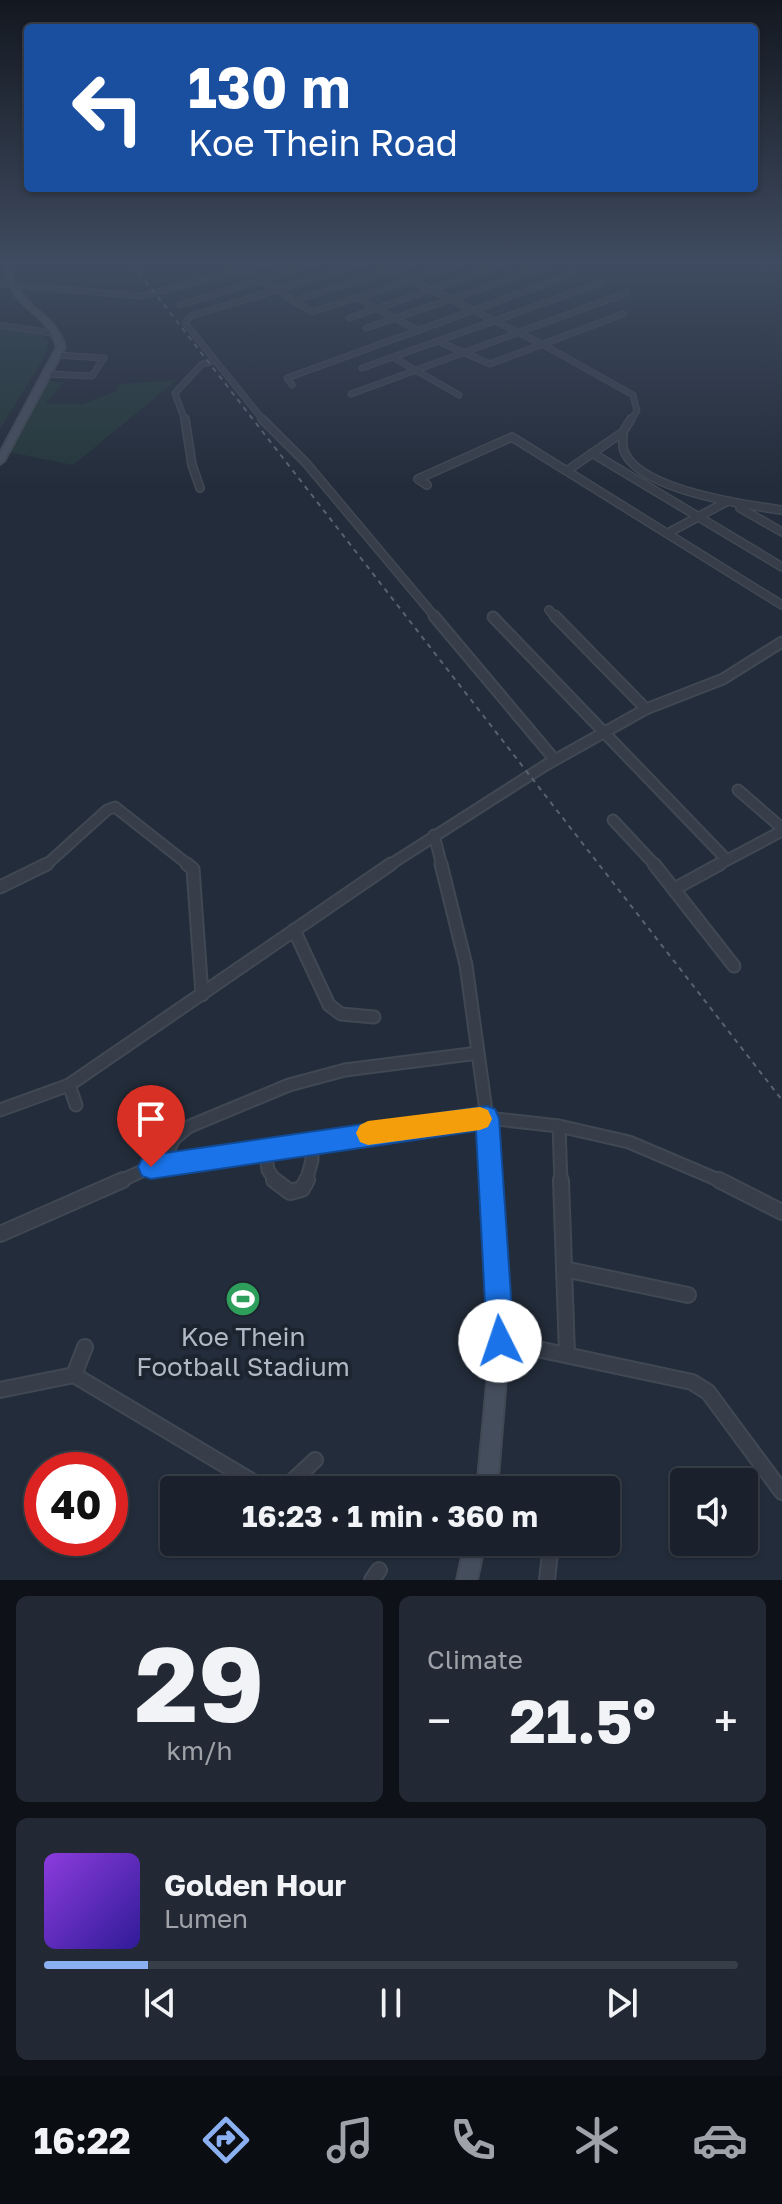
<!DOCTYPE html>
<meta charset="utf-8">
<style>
body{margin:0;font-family:"Golos Text",sans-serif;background:#232934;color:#f1f3f6;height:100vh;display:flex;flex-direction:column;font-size:30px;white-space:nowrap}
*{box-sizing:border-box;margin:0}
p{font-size:26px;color:#9fa3a9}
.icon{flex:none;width:44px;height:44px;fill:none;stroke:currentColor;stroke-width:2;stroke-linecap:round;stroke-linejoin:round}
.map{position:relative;height:1580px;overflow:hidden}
.side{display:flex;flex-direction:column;gap:16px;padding:16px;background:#0e1218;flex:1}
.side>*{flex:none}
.banner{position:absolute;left:24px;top:24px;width:734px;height:168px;border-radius:8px;box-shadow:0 2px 6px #0004,0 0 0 2px #383e48;background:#1a4fa0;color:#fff;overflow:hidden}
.tools{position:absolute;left:670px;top:1468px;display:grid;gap:16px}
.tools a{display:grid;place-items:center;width:88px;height:88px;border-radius:8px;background:#1a212c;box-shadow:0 2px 6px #0004,0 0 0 2px #383e48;font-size:40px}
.speed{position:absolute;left:24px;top:1452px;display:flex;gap:16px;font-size:40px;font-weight:700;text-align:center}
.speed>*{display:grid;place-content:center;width:104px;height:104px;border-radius:50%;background:#1a212c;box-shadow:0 2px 6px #0004,0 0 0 2px #383e48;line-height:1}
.speed .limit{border:12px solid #d22;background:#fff;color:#111}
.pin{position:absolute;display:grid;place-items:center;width:68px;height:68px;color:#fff;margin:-82px -34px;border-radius:50% 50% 50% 0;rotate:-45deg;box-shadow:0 0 8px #0007}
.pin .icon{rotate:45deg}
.me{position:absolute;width:88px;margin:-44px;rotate:356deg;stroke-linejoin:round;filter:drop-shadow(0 0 6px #0008)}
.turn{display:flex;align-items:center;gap:28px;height:168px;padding:0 32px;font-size:36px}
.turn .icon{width:104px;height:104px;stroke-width:2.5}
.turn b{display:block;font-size:56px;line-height:68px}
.big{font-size:60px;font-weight:700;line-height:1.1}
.side .card{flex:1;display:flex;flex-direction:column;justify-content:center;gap:12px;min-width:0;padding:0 28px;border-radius:12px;background:#232934}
.side .dial{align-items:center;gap:0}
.dial b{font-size:104px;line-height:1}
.song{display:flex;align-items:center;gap:24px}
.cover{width:96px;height:96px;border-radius:12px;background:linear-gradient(135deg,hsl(270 70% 55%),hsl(250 70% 35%))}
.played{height:8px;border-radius:4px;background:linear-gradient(90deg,#8bb0f2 15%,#383e48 15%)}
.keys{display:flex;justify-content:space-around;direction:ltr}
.heat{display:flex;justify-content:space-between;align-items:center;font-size:44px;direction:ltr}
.side .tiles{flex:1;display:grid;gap:16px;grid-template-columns:1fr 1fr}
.card:last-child{grid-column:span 2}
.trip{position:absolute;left:160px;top:1476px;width:460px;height:80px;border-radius:8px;background:#1a212c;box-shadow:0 2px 6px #0004,0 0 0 2px #383e48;font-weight:700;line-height:80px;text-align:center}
.tab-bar{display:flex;height:128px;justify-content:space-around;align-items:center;background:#0a0d12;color:#9fa3a9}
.tab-bar .icon{width:56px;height:56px}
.tab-bar .on{color:#8bb0f2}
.tab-bar b{font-size:36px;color:#f1f3f6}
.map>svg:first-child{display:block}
</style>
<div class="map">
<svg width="782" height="1580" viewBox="0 0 782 1580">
<rect width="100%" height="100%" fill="#232c3a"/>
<!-- green -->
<path fill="#25383b" d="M0,328l40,6 9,7 -4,15 -45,73z
M177,380l-104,85 -70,-14 38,-70 23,1 -19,22h38l34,-13 3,-7z"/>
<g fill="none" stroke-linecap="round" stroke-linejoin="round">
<defs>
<path id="street-far4" d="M381,265l161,79 91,51 4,16 -7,10
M244,269l68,43 148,-47
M0,284l142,12 120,-31
M357,298l62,33
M293,301l115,-36
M180,305l131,-40
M349,318l155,-53
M0,325l57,9
M366,328l181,-61
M440,342l50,22 133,-50
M396,359l63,36
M362,368l241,-86
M46,374l46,2 12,-18 -47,-3
M292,385l-5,-7 286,-104
M351,394l275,-101
M185,421l-10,-28 27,-29 9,-2
M264,421l-79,-98 6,-7 169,-51"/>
<path id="street-far3" d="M185,419l7,46 8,23
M262,419l44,44 130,155
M623,432c0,5 -1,14 1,19 15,39 121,54 158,59
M592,453l190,114
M568,470l55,-38 8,-13
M427,485l-9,-6 94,-42 270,168
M740,508l42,24
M668,533l58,-31
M549,610l7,8"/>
<path id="street-far2" d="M434,616l121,144
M555,616l91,93
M493,617l233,242
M738,790l44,38
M613,820l43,46
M434,835l8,31
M45,866l62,-56 8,-3 75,59
M388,866l158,-101 100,-56 77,-30 59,-37
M716,866l66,-35"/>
<path id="street-far1" d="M187,864l6,5 9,126
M441,864l25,101 21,153
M654,864l80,102
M0,887l47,-23
M676,888l44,-24
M294,930l35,75 12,9 33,3
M69,1085l7,20
M0,1110l69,-25 322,-221
M559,1126l2,56
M265,1149l3,21 8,12
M160,1166l14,-27 14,-12 101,-42 56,-15 133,-17
M118,1182l33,-15 336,-49 72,8 70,16 94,40
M306,1182l6,-22 -1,-18"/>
<path id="street" d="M274,1180l16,12 12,-3 5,-9
M561,1180l6,174
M719,1180l63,32
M0,1234l123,-54
M564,1269l124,26
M500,1341l192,41 16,10 74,100
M74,1375l191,114 18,1 32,-30
M0,1390l74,-15 11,-28
M372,1580l7,-10
M547,1580l3,-27"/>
<path id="secondary" d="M3,265h6c3,9 5,18 10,25 16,24 36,26 46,57l-61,114 -4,3v-11l57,-106c-7,-26 -25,-32 -41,-51 -7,-9 -10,-19 -13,-31z
M487,1110l6,2 2,6 14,223 -12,149h-20l14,-149 -12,-223 2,-6z
M465,1542h20l-8,38h-20z"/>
</defs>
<!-- street-far4 casing -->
<use href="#street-far4" stroke="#404853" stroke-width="7"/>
<!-- street-far3 casing -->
<use href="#street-far3" stroke="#404853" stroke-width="10"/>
<!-- street-far2 casing -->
<use href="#street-far2" stroke="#404853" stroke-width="13"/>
<!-- street-far1 casing -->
<use href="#street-far1" stroke="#404853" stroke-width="15"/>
<!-- street casing -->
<use href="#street" stroke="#404853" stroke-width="18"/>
<!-- secondary casing -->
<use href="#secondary" stroke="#404853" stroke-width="4"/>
<!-- street-far4 -->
<use href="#street-far4" stroke="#373e4a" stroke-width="5"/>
<!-- street-far3 -->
<use href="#street-far3" stroke="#373e4a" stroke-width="7"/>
<!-- street-far2 -->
<use href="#street-far2" stroke="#373e4a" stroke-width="9"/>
<!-- street-far1 -->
<use href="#street-far1" stroke="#373e4a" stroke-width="11"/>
<!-- street -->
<use href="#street" stroke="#373e4a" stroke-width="14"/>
<!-- secondary -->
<use href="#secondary" fill="#454e5d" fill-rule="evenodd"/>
<!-- rail -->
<path stroke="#596271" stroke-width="2" stroke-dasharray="5 5" stroke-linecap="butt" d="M133,265l649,835"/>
</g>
<!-- sky -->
<linearGradient id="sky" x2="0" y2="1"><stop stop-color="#131820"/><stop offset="0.54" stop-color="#3f4b60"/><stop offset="1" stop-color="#3f4b60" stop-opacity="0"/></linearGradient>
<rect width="782" height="487" fill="url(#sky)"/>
<!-- route -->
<path fill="#1a73e8" stroke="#114b97" stroke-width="2" d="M487,1106l8,3 4,9 15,223 -4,9 -10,4 -9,-4 -4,-9 -11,-210 -325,48 -9,-3 -4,-9 4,-8 9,-4z"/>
<!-- slow -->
<path fill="#f59e0b" d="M480,1107l8,3 4,9 -4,8 -8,3 -112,15 -8,-3 -4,-9 4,-8 8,-4z"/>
<!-- icons -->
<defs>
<symbol id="stadium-disc" viewBox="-11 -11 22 22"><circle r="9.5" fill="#2e9e5b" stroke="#1c242f"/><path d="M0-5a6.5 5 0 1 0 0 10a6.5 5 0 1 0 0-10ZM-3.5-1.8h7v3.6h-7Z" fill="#fff"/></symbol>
</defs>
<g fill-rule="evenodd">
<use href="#stadium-disc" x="223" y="1279" width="40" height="40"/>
</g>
<g text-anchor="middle" stroke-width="8" stroke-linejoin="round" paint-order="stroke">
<!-- near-poi labels -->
<g font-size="26" fill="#b2b9c6" stroke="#1c242f">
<text x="243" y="1346">Koe Thein<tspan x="243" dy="30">Football Stadium</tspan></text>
</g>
</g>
</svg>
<div class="tools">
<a><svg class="icon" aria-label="sound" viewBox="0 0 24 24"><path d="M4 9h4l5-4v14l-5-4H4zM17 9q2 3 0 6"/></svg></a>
</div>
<div class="speed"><div class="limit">40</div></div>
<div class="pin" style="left:151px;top:1167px;background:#d93025"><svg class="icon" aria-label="arrive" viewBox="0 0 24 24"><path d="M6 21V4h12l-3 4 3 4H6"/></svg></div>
<svg class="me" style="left:500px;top:1341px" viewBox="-20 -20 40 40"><circle r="19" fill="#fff"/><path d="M0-13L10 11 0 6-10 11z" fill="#1a73e8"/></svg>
<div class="trip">16:23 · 1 min · 360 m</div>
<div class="banner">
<div class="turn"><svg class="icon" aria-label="left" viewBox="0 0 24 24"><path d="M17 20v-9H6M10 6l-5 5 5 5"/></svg><div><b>130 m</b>Koe Thein Road</div></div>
</div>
</div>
<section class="side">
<div class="tiles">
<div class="card dial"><b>29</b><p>km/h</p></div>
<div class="card"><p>Climate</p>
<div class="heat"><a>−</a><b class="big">21.5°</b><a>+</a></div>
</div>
<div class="card">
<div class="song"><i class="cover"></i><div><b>Golden Hour</b><p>Lumen</p></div></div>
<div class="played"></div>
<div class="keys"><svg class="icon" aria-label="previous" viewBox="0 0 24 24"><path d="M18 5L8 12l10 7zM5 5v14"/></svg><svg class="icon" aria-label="pause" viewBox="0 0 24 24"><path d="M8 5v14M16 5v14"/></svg><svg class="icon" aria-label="next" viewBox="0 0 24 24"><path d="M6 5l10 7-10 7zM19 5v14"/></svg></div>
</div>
</div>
</section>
<nav class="tab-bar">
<b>16:22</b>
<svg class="icon on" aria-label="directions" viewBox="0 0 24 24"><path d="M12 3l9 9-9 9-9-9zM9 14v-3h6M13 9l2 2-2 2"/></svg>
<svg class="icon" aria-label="music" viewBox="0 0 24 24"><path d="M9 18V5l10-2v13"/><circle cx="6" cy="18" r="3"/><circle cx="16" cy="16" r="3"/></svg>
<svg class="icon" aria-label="phone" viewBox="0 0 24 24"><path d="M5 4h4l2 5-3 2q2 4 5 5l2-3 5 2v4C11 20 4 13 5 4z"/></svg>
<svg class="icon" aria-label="climate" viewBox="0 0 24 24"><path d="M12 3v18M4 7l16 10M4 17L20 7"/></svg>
<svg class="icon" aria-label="car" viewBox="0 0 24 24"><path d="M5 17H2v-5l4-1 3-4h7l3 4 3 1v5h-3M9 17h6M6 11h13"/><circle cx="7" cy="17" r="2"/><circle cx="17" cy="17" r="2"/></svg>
</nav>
